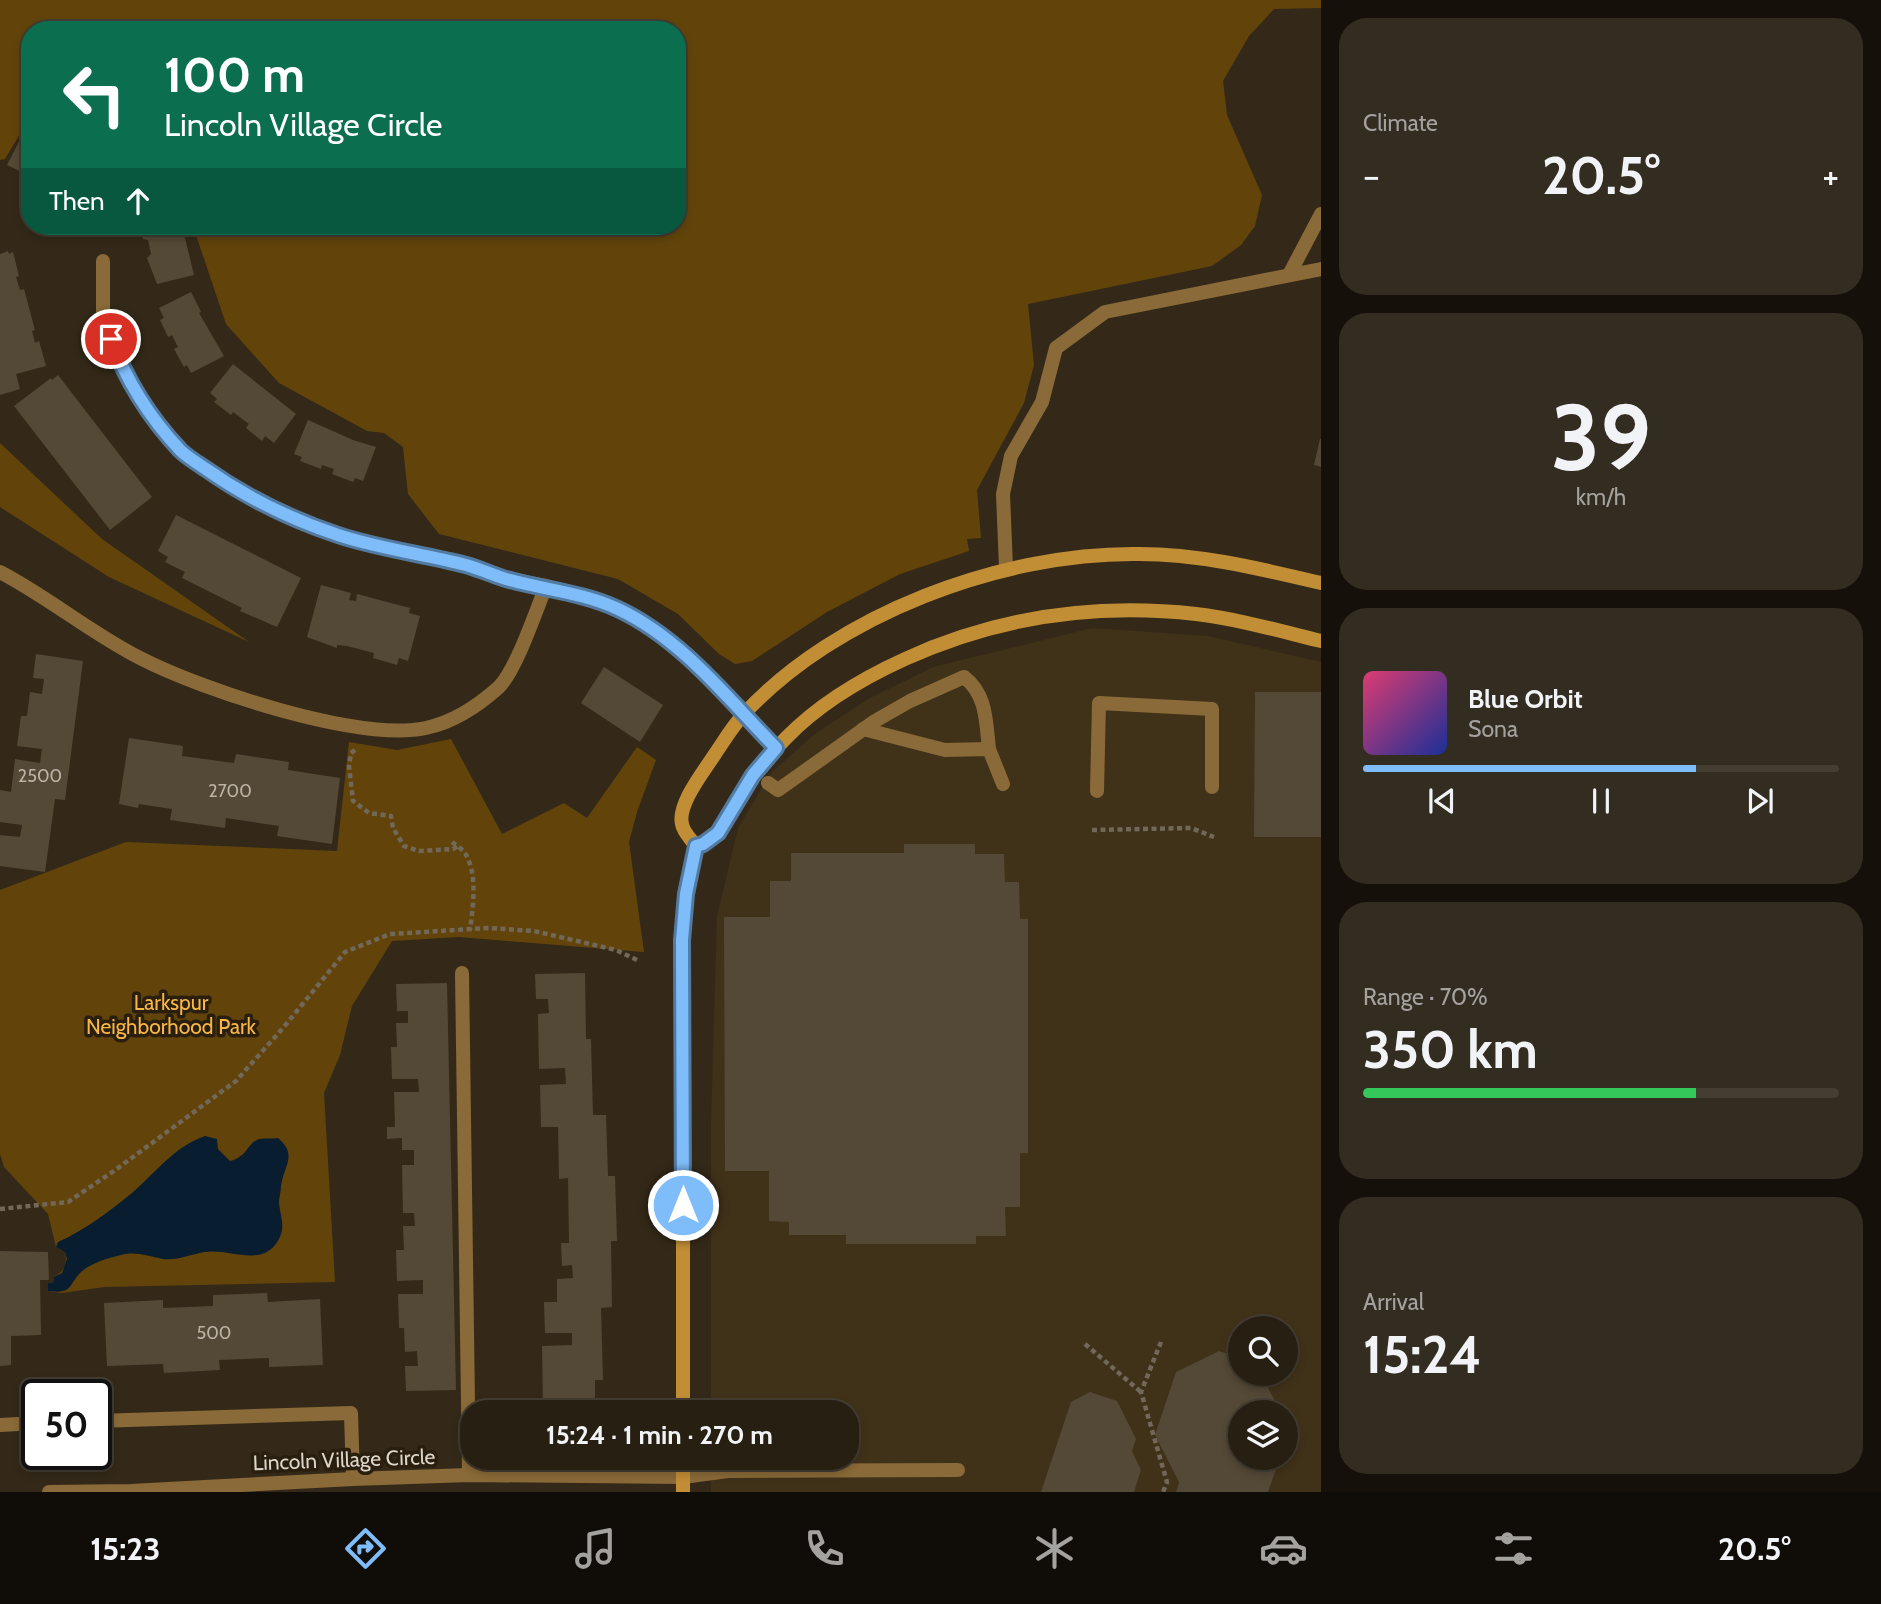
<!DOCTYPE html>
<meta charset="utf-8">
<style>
body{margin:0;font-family:Cabin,sans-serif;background:#332c20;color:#f1f3f6;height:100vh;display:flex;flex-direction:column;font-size:26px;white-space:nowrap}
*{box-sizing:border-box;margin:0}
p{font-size:23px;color:#a4a29f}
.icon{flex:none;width:38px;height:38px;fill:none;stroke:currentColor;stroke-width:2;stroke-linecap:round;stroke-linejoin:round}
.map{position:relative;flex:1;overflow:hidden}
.details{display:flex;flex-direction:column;gap:18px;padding:18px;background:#15110a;width:560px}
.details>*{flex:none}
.top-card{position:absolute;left:21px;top:21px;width:665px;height:214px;border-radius:28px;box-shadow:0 4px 10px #0003,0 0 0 2px #433d32;background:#0b6e4f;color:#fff;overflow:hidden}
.tools{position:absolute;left:1228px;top:1316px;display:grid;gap:14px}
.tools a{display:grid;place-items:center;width:70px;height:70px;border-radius:50%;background:#271f12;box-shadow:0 4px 10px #0003,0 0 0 2px #433d32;font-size:35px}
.speed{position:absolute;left:21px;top:1379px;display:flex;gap:14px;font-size:35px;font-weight:700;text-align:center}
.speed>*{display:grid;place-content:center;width:91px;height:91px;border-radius:50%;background:#271f12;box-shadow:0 4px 10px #0003,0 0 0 2px #433d32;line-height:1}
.speed .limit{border:4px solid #111;border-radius:10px;background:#fff;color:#111}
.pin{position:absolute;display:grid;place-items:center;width:60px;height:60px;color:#fff;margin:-30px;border:4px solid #fff;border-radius:50%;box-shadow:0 2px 7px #0007}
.me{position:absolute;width:77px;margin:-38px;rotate:0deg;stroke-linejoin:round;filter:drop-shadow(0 0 5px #0008)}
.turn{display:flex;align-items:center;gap:24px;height:147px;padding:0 28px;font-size:32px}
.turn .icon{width:91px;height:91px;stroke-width:2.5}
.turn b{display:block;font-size:49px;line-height:60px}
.then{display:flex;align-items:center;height:66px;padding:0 28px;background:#0003;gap:14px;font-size:26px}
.big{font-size:52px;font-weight:800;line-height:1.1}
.details .tile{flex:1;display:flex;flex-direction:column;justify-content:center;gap:10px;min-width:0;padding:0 24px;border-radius:28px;background:#332c20}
.details .dial{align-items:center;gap:0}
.dial b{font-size:91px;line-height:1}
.song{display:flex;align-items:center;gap:21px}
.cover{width:84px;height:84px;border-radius:10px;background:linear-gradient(135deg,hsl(340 70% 55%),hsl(230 70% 35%))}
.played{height:7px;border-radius:4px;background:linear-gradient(90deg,#7fbdfa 70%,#433d32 70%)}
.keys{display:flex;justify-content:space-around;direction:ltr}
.heat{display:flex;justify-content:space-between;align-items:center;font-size:38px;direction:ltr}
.charge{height:10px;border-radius:5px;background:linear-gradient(90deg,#34c759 70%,#433d32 0)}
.trip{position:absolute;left:460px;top:1400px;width:399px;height:70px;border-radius:28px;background:#271f12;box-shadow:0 4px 10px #0003,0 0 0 2px #433d32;font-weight:800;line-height:70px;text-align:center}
.tab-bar{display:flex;height:112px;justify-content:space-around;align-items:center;background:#100c07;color:#a4a29f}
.tab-bar .icon{width:49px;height:49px}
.tab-bar .current{color:#7fbdfa}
.tab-bar b{font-size:32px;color:#f1f3f6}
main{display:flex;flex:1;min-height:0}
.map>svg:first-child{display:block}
</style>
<main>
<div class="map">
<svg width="1321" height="1492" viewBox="0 0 1321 1492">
<rect width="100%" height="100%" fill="#342918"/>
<!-- built -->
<path fill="#403119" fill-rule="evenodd" d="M1092,628l116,8 113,26v830h-610v-34h136v-46h-136v-289l6,-207 21,-88 33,-55 45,-40 54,-35 63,-31zM1241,1328h45v46h-45zM1241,1412h45v46h-45z"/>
<!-- green -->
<path fill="#62440b" d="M0,0h1321v8l-47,1 -25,27 -26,45 4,34 35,80 -7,31 -14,19 -29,21 -184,38 6,61 -10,38 -47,87 4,48 -14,1 2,12 -69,23 -73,38 -75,49 -17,3 -16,-10 -41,-40 -60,-35 -179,-45 -31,-40 -5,-47 -19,-14 -17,-2 -88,-48 -53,-59 -33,-98h484v-196h-647v91l-3,1 -22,37 -5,1z
M0,443l102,96 147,103 -140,-65 -109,-70z
M451,739l51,95 62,-31 23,15 50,-71 19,13 -19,52 -8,30 15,110 -185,-15 -67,4 -40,65 -12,49 -16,38 11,189 -231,5 -42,6 -14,-2v-8h5l1,-6c10,-6 14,-13 11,-25l-9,-5 -8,-33 -44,-47 -4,-13v-264l126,-48 211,9 12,-109 48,8z"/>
<!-- water -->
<path fill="#081d30" d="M205,1136l12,3 1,10 12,12c18,-4 17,-18 29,-22 6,-1 13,0 19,-1 20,17 6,27 3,48 0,6 -2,11 -2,16 1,14 7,24 0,37 -16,30 -49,9 -74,13 -13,2 -29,9 -42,7 -15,-3 -27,-8 -42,-4 -13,3 -30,8 -40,17 -14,14 -7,22 -33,19v-8h5l1,-6 8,-4 5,-14 -2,-7 -9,-5 2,-5c27,-12 52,-31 74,-49 24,-21 42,-46 73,-57z"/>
<!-- building -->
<path fill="#544836" d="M27,126l3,2v48l-23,-11z
M140,226h42l12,49 -37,9 -10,-26 4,-4 -3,-14 -5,-1z
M8,251l1,3 4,-2 6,24 -3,1 4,13 4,-1 11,41 -3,1 3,12 4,-2 7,25 -30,8 4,15 -20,6v-141z
M191,292l10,20 -2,1 25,43 -33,17 -4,-8 -3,2 -10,-18 4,-2 -6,-12 -4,2 -8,-17 4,-2 -5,-10z
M233,364l63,50 -22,29 -9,-7 -3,5 -16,-13 3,-4 -16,-12 -2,3 -17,-13 3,-3 -7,-6z
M58,375l94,122 -42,33 -96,-124 37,-28 1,2z
M308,420l45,20 23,7 -13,34 -8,-3 -2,4 -21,-8 2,-5 -12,-4 -1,4 -21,-8 2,-4 -8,-3z
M1320,439h1v28l-7,-2z
M176,515l125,63 -24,49 -37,-16 2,-3 -60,-30 3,-6 -20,-10 3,-5 -10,-6z
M321,585l30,8 -2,7 7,1 1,-7 53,14 -1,5 11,3 -12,45 -9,-3 -2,7 -24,-7 1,-5 -27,-7 -10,-1v3l-30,-11z
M36,654l47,7 -18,139 -10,-1 -10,73 -45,-6v-31l20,2 2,-12 -22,-3v-32l11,2 4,-33 25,4 2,-14 -25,-3 4,-30h6l3,-24 12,2 2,-15 -11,-1z
M604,667l59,38 -23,37 -59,-39z
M1255,692h66v145h-67z
M129,738l54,8 -1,10 52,7 2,-9 53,8 -1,8 52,8 -8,66 -55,-8 2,-10 -53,-8 -1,10 -55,-8 2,-11 -33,-5 -1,4 -19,-4z
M904,844h71v10h29l1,28h14l1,37h8v234h-8v54h-15l1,29h-30v8h-130v-9h-57v-13l-20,-1v-50h-44l-1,-254h46v-36h21v-28h113z
M585,973l1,66h5l2,76h13l2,61h7l2,65h-6l1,66 -11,1 2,72h-8v32h-40v-5h-12l-1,-61 30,-1v-12h-27l-1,-31h13v-23l16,-1 -1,-13 -10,1 -1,-23h8l-1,-65 -9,1 -1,-52h-17l-1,-42 26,-1 -1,-16 -26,1 -1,-55 11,-1 -1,-14h-12l-1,-25z
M447,983l9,407 -50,1 -1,-25h13l-1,-15 -12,1 -1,-24h-5l-1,-34h25v-14l-26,1 -1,-31h8l-1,-24h12l-1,-13h-11l-1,-48h12v-15h-12v-12l-15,1v-12h8l-1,-35h25l-1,-13h-26l-1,-32h6l-1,-24h12v-12h-11l-1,-27z
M0,1251l48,1 1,28h-9l1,55 -30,1v29l-11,1z
M267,1293l1,9 52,-3 3,66 -54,2v-9l-50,2 1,10 -56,3 -1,-9 -56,2 -3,-63 59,-3v8l50,-2v-11z
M1219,1351l22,7v16h20l19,37 -39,1v46h24l-2,7 13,4 -8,23h-92l3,-10 -24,-47 21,-63z
M1090,1392l27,9 19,38 -4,12 9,19 -7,22h-93l30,-90z"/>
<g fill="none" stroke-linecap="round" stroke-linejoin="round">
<!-- path -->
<path stroke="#716859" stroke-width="4.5" stroke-dasharray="5 3.5" stroke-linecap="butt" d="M355,750l-4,3 -2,13 4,35 16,12 22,3 2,12 11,18 15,5 34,-2 5,-3
M1092,830l99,-2 23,9
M452,842c4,3 10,7 13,11 13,21 8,54 5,77
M0,1209l68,-7 46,-31 122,-90 47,-53 62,-76 45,-18 99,-6 45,3 82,19 21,10
M1161,1342l-20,50 26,90 -4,10
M1085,1344l56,48"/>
<!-- lane -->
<path stroke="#8a6a38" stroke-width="14" d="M1290,273l31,-59
M1006,568l-3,-74 8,-38 31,-54 14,-54 49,-36 216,-43
M1097,791l2,-88 113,6v78
M462,973l7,502
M96,1421l255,-8 2,66
M0,1425l37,-2
M683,1477l45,-6 230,-1"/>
<!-- street -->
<path stroke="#8a6a38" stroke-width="14" d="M103,261v55l16,46 30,51 33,39 43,30 52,30 62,23 65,17 63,13 40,14 39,7
M0,572c48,25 91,61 140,86 62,32 218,84 286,70 28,-6 52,-22 73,-41 17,-17 37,-76 47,-101 27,7 53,13 77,26 61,31 106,88 153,136
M863,729l82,21 44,-1 14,35
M768,783l10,7 97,-69 35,-20 54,-24c23,17 22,46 25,72
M49,1492l82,-1 222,-12 116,-4 214,2"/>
<!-- secondary -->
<path stroke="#c18d35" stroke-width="14" d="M696,846c-5,-7 -13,-14 -14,-22 -5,-20 23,-54 33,-70 9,-13 17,-27 28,-39 93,-101 260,-163 396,-161 62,0 122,15 182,29
M696,846c8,-2 17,-6 22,-13 8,-11 14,-25 21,-37 14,-21 29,-40 47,-58 34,-35 75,-59 119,-79 92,-42 191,-56 291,-45 42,5 84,17 125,27
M683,1412v-472l3,-46 10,-48
M683,1458v34"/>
</g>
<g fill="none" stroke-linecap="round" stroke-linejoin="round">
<defs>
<path id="route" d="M111,339c15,41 39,79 69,111 7,7 17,13 26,19 41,29 84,50 132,66 42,14 86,19 128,30 14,4 27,10 40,14 39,11 75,13 112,30 64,30 110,90 158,139l-23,27 -35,58 -15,11 -7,2 -10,48 -4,46 1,265"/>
</defs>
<!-- route casing -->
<use href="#route" stroke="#537ba2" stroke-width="18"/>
<!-- route -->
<use href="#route" stroke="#7fbdfa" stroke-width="12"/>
</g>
<g text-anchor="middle" stroke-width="7" stroke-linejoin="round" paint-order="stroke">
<!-- number labels -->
<g font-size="18" fill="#bbb2a6">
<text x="40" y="782">2500</text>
<text x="230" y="797">2700</text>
<text x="214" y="1339">500</text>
</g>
<!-- park labels -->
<g font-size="21" fill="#f8b645" stroke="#2a1f0e">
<text x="171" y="1010">Larkspur<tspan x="171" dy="24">Neighborhood Park</tspan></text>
</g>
<!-- street labels -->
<g font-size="21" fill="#ddd6cb" stroke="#2a1f0e">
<text transform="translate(344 1460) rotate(-2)" y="7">Lincoln Village Circle</text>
</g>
</g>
</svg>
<div class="tools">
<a><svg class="icon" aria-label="search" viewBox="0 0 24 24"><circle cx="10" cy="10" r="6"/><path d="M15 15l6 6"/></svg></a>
<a><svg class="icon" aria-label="layers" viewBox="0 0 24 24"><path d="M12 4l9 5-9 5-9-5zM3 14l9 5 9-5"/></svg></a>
</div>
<div class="speed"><div class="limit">50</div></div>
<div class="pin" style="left:111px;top:339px;background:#d93025"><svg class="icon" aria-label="arrive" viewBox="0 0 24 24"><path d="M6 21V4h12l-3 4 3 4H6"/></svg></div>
<svg class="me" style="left:683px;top:1205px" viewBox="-20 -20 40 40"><circle r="17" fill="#7fbdfa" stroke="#fff" stroke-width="3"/><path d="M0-11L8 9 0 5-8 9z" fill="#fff"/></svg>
<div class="trip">15:24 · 1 min · 270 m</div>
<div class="top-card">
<div class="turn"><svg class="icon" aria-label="left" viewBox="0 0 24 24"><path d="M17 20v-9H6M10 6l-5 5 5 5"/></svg><div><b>100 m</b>Lincoln Village Circle</div></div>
<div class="then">Then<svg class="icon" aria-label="ahead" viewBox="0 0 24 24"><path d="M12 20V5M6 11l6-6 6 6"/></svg></div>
</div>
</div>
<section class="details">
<div class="tile"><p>Climate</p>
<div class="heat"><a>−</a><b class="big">20.5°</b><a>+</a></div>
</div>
<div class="tile dial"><b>39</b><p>km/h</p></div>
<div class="tile">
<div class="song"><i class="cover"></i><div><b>Blue Orbit</b><p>Sona</p></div></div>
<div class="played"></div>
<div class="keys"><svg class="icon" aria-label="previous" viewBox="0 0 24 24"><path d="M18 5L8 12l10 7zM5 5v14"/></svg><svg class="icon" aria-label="pause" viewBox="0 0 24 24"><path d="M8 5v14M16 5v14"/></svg><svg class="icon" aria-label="next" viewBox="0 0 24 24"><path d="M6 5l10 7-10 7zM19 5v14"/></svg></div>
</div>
<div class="tile"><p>Range · 70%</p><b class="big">350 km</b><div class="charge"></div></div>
<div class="tile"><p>Arrival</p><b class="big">15:24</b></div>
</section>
</main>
<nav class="tab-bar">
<b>15:23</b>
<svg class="icon current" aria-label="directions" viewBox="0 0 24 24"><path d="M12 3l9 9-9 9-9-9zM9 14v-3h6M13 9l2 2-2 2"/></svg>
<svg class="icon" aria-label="music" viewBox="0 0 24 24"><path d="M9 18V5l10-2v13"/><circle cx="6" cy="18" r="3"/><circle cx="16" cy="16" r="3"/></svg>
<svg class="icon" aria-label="phone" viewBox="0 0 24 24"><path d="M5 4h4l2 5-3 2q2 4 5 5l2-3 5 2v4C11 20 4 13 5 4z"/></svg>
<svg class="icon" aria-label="climate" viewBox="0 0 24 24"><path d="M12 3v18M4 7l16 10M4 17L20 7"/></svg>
<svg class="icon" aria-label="car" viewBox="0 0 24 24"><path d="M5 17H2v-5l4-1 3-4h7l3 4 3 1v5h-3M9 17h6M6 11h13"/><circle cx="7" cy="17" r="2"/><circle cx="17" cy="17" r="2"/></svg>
<svg class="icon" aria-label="filters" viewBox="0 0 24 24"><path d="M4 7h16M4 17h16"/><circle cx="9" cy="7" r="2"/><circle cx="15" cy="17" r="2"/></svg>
<b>20.5°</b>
</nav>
